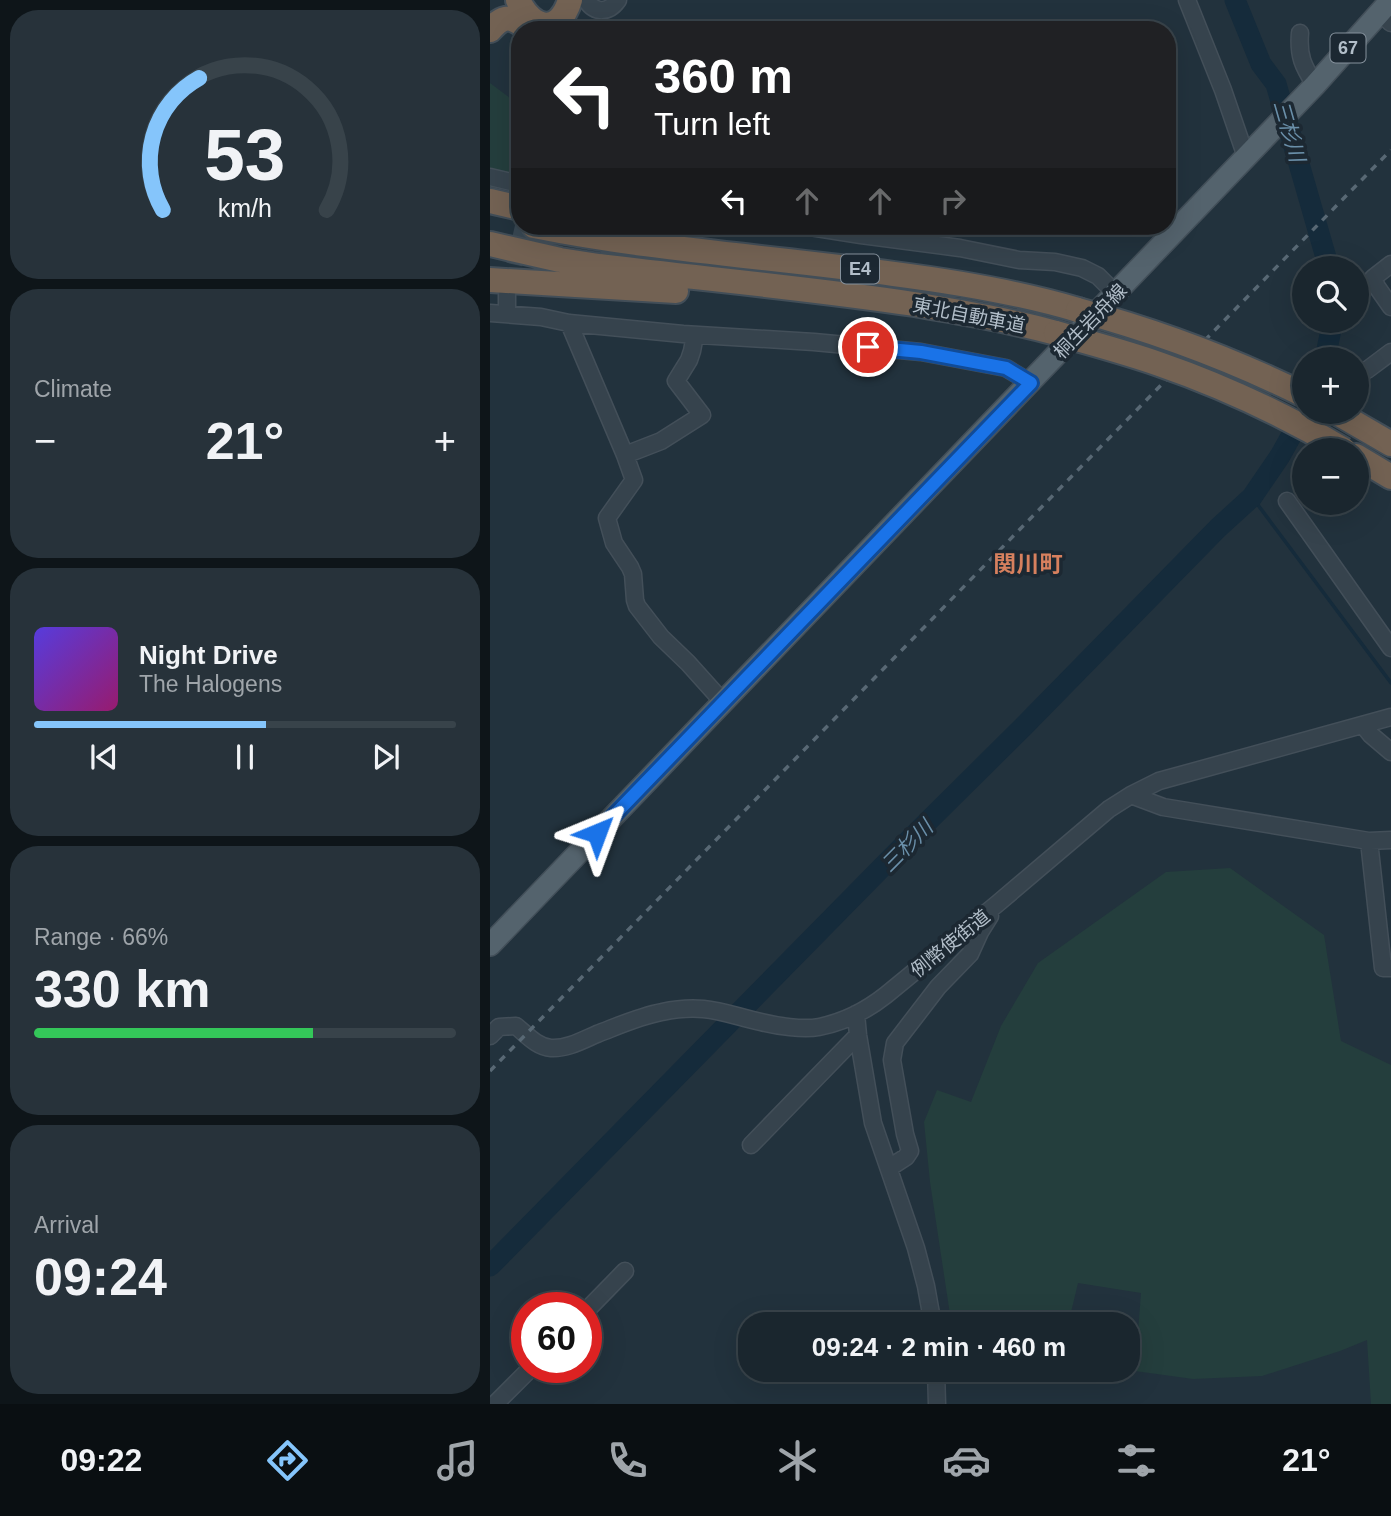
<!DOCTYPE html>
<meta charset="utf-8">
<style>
body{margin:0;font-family:Helvetica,"Noto Sans JP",sans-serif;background:#27323a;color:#f1f3f6;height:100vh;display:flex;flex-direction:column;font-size:26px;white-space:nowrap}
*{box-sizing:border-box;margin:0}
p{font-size:23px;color:#9fa5aa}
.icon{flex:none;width:38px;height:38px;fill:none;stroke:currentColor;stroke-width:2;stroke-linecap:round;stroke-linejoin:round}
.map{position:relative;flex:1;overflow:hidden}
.panel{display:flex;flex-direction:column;gap:10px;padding:10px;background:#0e1519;width:490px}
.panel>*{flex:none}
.banner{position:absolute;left:21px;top:21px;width:665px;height:214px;border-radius:28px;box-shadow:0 7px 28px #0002,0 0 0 2px #38434a;background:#202124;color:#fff;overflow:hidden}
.tools{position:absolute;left:802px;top:256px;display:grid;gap:14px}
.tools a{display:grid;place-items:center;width:77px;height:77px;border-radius:50%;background:#1a262e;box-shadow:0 7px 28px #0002,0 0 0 2px #38434a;font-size:35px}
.speed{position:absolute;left:21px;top:1292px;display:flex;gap:14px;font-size:35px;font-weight:700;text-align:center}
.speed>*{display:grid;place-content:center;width:91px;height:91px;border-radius:50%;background:#1a262e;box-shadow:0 7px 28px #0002,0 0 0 2px #38434a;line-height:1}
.speed .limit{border:10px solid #d22;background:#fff;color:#111}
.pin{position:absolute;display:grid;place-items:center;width:60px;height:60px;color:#fff;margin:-30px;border:4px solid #fff;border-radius:50%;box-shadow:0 2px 7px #0007}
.me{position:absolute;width:77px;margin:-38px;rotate:44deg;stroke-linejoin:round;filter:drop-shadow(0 0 5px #0008)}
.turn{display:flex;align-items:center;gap:24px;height:147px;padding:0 28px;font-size:32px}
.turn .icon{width:91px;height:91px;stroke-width:2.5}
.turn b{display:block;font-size:49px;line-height:60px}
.lanes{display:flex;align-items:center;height:66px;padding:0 28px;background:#0003;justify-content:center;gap:35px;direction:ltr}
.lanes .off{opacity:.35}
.big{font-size:52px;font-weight:700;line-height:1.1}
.panel .widget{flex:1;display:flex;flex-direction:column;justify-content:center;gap:10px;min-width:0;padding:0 24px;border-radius:28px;background:#27323a}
.panel .dial{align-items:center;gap:0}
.dial svg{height:182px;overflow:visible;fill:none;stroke:#38434a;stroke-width:7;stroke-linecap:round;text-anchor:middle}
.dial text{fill:#f1f3f6;stroke:none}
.song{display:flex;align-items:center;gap:21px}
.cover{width:84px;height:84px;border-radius:10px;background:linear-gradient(135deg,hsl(250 70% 55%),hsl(320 70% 35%))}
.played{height:7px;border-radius:4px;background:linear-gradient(90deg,#85c5fb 55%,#38434a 55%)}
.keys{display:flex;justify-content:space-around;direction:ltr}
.heat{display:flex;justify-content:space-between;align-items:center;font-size:38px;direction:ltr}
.charge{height:10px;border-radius:5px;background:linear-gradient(90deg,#34c759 66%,#38434a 0)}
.trip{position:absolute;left:248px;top:1312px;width:402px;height:70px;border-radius:28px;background:#1a262e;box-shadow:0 7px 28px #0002,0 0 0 2px #38434a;font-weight:700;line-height:70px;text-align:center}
.tab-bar{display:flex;height:112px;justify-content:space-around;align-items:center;background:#0a0f12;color:#9fa5aa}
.tab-bar .icon{width:49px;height:49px}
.tab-bar .current{color:#85c5fb}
.tab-bar b{font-size:32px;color:#f1f3f6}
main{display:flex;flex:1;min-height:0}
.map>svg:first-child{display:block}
</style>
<main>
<section class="panel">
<div class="widget dial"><svg viewBox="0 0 100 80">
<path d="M14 69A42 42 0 1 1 86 69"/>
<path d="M14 69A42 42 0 0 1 30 11" stroke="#85c5fb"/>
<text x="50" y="56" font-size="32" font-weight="700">53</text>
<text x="50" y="72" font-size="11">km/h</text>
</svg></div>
<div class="widget"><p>Climate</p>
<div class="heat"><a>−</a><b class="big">21°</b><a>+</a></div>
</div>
<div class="widget">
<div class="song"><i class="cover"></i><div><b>Night Drive</b><p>The Halogens</p></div></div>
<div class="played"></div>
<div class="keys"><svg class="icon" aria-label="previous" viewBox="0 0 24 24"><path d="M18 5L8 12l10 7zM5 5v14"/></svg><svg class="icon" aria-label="pause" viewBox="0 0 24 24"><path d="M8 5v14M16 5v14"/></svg><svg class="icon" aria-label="next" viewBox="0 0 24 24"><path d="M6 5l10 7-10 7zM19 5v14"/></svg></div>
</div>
<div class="widget"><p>Range · 66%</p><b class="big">330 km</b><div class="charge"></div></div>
<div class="widget"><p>Arrival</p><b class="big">09:24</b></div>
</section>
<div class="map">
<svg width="901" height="1404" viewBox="0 0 901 1404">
<rect width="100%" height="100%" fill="#22323d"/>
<!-- green -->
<path fill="#243e3d" d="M0,83l28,21 2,-1v74l-30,-7z
M740,868l94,67 17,106 50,24v339h-20l-4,-64 -27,11 -78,25 -69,3 -58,-8 6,-78 -63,-10 -10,42h-106l-11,-4 -21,-139 -6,-60 13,-32 34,12 30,-76 37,-63 128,-91z"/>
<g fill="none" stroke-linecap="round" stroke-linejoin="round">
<!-- stream -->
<path stroke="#152b3b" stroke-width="3.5" d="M762,497l139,186"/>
<!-- river -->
<path stroke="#152b3b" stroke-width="21" d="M745,0l26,64 15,20 53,184
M835,359l8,-39
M0,1266l407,-414 127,-126 194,-198 34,-31 28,-41 25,-45"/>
<!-- minor-tunnel -->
<path stroke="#384752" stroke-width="16" stroke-dasharray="16 8" stroke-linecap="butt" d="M19,288l14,-62"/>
<defs>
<path id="minor" d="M96,0c9,14 23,13 32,0
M697,0l36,90 23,67
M890,13l11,10
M810,33c-2,23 3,33 15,52
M0,177l30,7
M314,226l57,9 99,13 59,12 36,2 27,6 16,8 18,18
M901,264l-18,14 4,9 14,20
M0,313l51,4 28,6 114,11 131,8 107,10 85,16 25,15
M17,314v-19
M79,323l56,132 9,25 -27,38 7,25 16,24 3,7 2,26 2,6 24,31 27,26 35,39
M877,370l24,-18
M135,455l36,-14 41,-26 -26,-34 13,-21 3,-9 3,-16
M797,501l104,147
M873,725l8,10 20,17
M641,795l32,12 206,34 22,-1
M879,841l14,127h8
M366,1014l2,21 15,88 43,125 10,38 7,39
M0,1036l9,-9 17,-1c11,9 21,21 35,22 16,1 32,-8 46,-14 21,-8 43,-18 65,-22 42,-9 60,1 99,10 16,4 42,8 58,5 25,-5 48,-17 67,-32l111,-91 112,-95 22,-14 28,-14 232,-64
M261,1145l107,-110
M399,1168l17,-11 4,-6 -5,-17 -13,-74 3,-17 43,-56 32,-33 10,-22 10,-16
M96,1311l39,-40
M446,1370l1,34
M5,1404l37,-37"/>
<path id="major" d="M0,945l825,-860 76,-85"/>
<path id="highway" d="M28,0c14,30 41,36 52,0
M0,30c17,-19 23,-11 41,0
M0,201l30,7
M44,226c119,24 240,31 360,48 62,8 124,18 184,36
M0,244l70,16 39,6c105,13 210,22 315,38 47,8 95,16 142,29
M0,280l186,11
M844,411l57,33
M866,456l35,21"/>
</defs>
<!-- minor casing -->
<use href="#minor" stroke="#434f59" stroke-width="19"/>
<!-- major casing -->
<use href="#major" stroke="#434f59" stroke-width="24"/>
<!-- highway casing -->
<use href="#highway" stroke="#424e58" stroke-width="28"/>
<!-- minor -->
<use href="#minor" stroke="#36434d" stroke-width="16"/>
<!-- major -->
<use href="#major" stroke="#54636d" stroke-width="21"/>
<!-- highway -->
<use href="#highway" stroke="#736253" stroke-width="24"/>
<!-- rail -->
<path stroke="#586874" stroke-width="3.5" stroke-dasharray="7 7" stroke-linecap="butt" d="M0,1071l901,-921"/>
<defs>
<path id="highway-bridge" d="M588,310c78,21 153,49 226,85
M566,333c34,10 69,19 103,31 64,22 127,52 185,86"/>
</defs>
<!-- highway-bridge casing -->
<use href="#highway-bridge" stroke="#424e58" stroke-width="28" stroke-linecap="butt"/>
<!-- highway-bridge -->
<use href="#highway-bridge" stroke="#736253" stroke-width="24"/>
</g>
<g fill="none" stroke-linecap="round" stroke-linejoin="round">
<defs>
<path id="route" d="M107,833l434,-450 -25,-15 -85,-16 -53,-5"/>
</defs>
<!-- route casing -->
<use href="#route" stroke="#114b97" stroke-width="18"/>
<!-- route -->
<use href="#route" stroke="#1a73e8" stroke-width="12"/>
</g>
<g text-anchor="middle" stroke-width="7" stroke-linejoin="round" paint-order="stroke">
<!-- shield labels -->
<g fill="#1c2832" stroke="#85919c" stroke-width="2">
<rect x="840.5" y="33.5" width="35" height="29" rx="5"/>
<rect x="351" y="254.5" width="38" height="29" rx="5"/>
</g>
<g font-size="18" font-weight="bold" fill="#b2bec9">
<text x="858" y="54">67</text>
<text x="370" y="275">E4</text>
</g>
<!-- street labels -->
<g font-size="19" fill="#b2bec9" stroke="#1c2832">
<text transform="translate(479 315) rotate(11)" y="7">東北自動車道</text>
<text transform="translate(600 321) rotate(-46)" y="7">桐生岩舟線</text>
<text transform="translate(460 943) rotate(-39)" y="7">例幣使街道</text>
</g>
<!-- water labels -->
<g font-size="21" font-style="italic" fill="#6a8fa9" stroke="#1c2832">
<text transform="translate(799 131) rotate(74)" y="7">三杉川</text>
<text transform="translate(417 846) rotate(-45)" y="7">三杉川</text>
</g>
<!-- quarter labels -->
<g font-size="23" font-weight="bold" fill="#d7805e" stroke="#1c2832">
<text x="538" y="572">関川町</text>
</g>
</g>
</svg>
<div class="tools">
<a><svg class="icon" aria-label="search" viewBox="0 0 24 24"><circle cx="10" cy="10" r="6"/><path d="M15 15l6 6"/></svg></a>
<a>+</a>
<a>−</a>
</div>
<div class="speed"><div class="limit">60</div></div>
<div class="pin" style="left:378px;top:347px;background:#d93025"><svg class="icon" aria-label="arrive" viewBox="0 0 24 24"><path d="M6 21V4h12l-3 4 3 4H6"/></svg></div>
<svg class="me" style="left:107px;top:833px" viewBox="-20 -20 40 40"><path d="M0-17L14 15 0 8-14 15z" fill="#1a73e8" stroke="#fff" stroke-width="4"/></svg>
<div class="trip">09:24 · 2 min · 460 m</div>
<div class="banner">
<div class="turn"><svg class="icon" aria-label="left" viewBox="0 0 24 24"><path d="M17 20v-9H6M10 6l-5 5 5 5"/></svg><div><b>360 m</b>Turn left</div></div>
<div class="lanes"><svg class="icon" aria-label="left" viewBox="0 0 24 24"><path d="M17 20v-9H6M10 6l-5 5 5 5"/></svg><svg class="icon off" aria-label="ahead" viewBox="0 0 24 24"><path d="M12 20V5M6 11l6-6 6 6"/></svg><svg class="icon off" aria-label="ahead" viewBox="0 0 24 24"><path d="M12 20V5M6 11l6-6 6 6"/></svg><svg class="icon off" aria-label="right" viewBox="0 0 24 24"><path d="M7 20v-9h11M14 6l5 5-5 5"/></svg></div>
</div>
</div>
</main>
<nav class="tab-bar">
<b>09:22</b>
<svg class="icon current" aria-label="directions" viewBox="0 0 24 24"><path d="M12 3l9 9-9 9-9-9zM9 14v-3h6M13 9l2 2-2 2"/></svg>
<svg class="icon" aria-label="music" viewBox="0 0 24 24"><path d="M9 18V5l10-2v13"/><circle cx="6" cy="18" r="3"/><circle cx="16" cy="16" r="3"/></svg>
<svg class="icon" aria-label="phone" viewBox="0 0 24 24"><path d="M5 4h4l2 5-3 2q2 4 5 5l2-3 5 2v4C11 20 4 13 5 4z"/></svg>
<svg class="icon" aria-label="climate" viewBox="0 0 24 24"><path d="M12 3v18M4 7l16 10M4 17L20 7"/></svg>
<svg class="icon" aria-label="car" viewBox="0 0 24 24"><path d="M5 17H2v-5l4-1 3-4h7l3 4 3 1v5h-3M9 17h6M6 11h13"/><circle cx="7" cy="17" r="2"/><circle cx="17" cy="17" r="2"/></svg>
<svg class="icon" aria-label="filters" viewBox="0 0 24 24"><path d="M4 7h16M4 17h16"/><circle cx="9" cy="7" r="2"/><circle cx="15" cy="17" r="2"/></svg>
<b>21°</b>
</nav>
